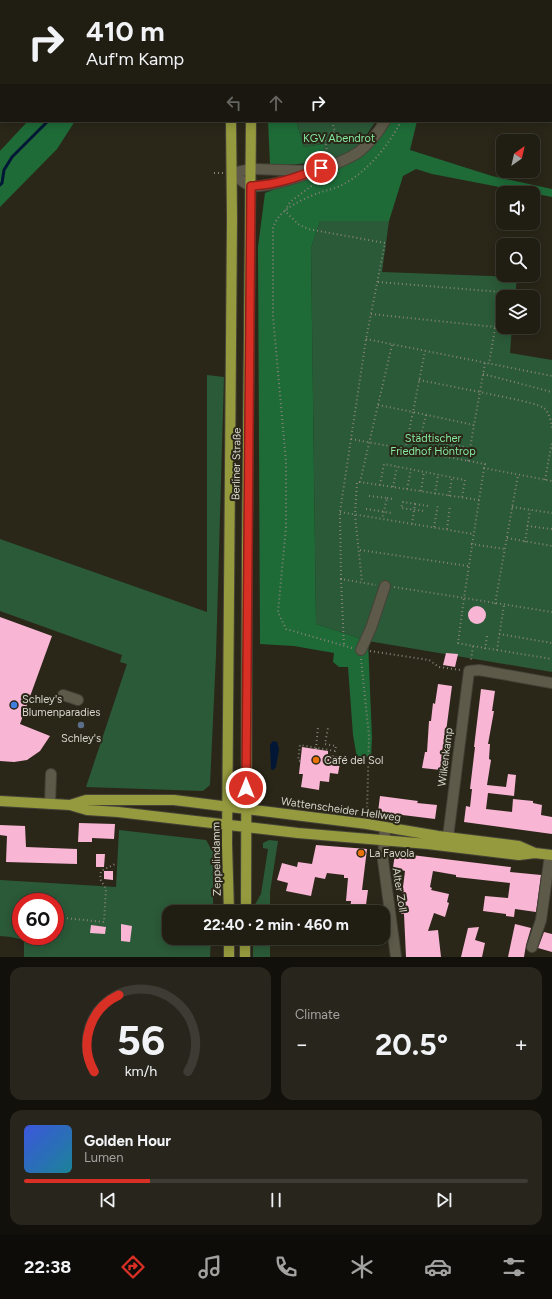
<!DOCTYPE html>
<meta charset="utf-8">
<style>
body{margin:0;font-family:Figtree,sans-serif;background:#28261c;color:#f1f3f6;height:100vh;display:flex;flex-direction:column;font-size:15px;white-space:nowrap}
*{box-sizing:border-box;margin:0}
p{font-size:13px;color:#a2a2a0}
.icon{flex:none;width:22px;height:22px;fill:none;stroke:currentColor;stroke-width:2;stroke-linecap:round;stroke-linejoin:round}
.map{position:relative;height:957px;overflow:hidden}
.side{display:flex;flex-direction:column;gap:10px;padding:10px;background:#12100a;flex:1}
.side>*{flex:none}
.hud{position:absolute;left:0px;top:0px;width:552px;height:122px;box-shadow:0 2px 10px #0003,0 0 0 1px #3d3b33;background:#201d13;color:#f1f3f6;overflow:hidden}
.needle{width:26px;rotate:34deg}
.fabs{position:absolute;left:496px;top:134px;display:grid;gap:8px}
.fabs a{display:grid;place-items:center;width:44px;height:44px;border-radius:8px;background:#201d13;box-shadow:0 2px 10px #0003,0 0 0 1px #3d3b33;font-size:20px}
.speed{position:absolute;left:12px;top:893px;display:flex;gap:8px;font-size:20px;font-weight:700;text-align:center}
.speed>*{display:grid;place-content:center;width:52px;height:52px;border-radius:50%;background:#201d13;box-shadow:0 2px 10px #0003,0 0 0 1px #3d3b33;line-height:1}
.speed .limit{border:6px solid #d22;background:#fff;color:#111}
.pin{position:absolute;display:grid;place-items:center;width:34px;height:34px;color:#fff;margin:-17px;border:2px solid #fff;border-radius:50%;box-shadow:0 1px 4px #0007}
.me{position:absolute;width:44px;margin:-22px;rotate:0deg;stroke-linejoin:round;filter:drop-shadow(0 0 3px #0008)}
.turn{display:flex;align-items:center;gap:14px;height:84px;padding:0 20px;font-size:18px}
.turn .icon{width:52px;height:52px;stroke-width:2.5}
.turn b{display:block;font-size:28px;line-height:34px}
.lanes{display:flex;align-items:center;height:38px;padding:0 20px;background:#0003;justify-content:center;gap:20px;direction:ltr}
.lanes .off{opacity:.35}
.big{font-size:30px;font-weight:700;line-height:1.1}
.side .card{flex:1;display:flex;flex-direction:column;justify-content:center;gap:6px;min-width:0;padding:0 14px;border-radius:12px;background:#28261c}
.side .dial{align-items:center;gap:0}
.dial svg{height:104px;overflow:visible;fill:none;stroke:#3d3b33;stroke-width:7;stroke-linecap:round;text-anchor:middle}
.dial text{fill:#f1f3f6;stroke:none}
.song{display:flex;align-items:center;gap:12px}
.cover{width:48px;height:48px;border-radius:6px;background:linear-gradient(135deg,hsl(230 70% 55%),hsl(190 70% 35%))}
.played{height:4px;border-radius:2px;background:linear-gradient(90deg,#d93025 25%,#3d3b33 25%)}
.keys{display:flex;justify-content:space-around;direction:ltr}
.heat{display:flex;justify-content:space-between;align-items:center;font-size:22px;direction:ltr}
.side .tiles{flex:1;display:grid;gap:10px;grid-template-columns:1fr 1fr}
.card:last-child{grid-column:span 2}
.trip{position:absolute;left:162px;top:905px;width:228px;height:40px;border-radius:12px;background:#201d13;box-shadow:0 2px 10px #0003,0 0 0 1px #3d3b33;font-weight:700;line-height:40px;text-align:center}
.tab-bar{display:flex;height:64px;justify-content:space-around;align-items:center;background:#0d0c08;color:#a2a2a0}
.tab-bar .icon{width:28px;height:28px}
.tab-bar .selected{color:#d93025}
.tab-bar b{font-size:18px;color:#f1f3f6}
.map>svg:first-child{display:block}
</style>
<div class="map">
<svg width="552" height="957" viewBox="0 0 552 957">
<rect width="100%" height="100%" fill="#2a2719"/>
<!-- green -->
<path fill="#2b5a38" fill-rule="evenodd" d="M296,121h80l-20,29 -31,11 -3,-17 -18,3z
M320,221h69l-7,51 135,5 -2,20h-12v30h9l-2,26 42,7v312l-184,-31 -52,-17 -5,-376z
M207,375l17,2 -8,278 -6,130 -7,6 -117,-4 41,-123 -7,-2 2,-7 -122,-44v-72l207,73z
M119,830l87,10 7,12v60h-44v26h42l-1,19h-186v-17l-13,-3 -11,-1v-56l116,7zM21,902h34v34h-34z
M269,840l9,1 -8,51v20h-17v-4l8,-14 7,-45 -5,-1v-5z
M253,938h17v19h-17z"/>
<!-- forest -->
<path fill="#1e6b38" d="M28,121h47l-18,28 -57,58v-56z
M268,121h28l8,26 19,-3 2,17 -36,4 -19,-1z
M388,121h29l-7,29 82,26 60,13v8l-120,-23 -16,-5 -13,7 -14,45h-69l-9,27 5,376 52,17 4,97 -1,19 -14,1 -4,-23 -5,-68h-9l-6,-5 1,-9 -40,-7 -34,-2 -2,-397 7,-54 97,-38z"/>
<!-- water -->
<path fill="#011735" d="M273,741l4,1 2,7 -3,18 -3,3 -2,-1 -1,-24z"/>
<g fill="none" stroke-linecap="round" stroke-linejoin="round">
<!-- stream -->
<path stroke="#011735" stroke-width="3" d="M551,41h1
M0,185l2,-2 2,-13 8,-13 36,-36"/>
</g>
<!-- building -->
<path fill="#f9b5d4" d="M468 615a9 9 0 1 1 18 0a9 9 0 1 1-18 0Z
M0,617l52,19 -32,88 30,12 -10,15 -13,9 -13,2 -14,-1z
M446,653l12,1 -3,13 -12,-2z
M438,684l14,2 -11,84 -19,-2 3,-16h2l2,-31h2l2,-18 2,1z
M481,689l14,2 -3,20h2l-6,33h2l-1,15 2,1 -4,25 19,2 2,-13 8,1 -2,21 -26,-3 -2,16 26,3 1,-13 20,2v2l9,2 -1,10 11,2v17l-88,-12 2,-16 4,1 2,-18h-2l5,-42h-1z
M302,747l26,4v4l13,2 -3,17 -8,-1 -1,9 -9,-1 -1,9 -18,-3 2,-13h-4z
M380,796l38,5 -1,2 20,2 -2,14 -57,-7z
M79,823l36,1 -1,15 -22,-1v4h-14z
M0,825l25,1 1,21 51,2v15l-71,-2 1,-26 -7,-1z
M316,845l51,4 -5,41h6l-3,22h-15l1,-11h-5l2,-23h-4v-3l-17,-2 -2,6 -10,-2 -4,19 -25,-5 2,-8 -11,-3 5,-17 15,4 1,-5 14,2z
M395,853l116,14 -1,5 31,3 -5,37 -21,-3 -1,8 -8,-1v-2l-23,-3 2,-15 23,2 2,-15 -54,-6v-2l-23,-4 -3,16 2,1 -1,2 18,4 -2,8 2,1 -4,14 -11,-4 -6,18 10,-1 3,27h-35l-2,-43h-3l-3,-19h4l3,-24 -12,-3z
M96,854h9l-1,13h-8z
M104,871h9v9l-9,-1z
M121,924l11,2 -2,16 -9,-1z
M515,924l16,4 -5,17 -2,12h-16z
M91,925l15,2 -1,7 -15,-1z
M479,927l-4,13 10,3 -3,14h-21l7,-29z
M544,932l8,2v18l-14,-4z"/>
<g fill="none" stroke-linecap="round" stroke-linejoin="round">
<defs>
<path id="minor" d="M429,0v1
M551,22l1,1
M232,173c6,4 14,13 21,13 19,2 92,-23 107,-35 10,-8 18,-18 25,-30
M232,173l19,-4 59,2
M361,650l10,-22 14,-42
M63,695l15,5
M50,804l1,-30
M385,827l-2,33 13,97
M447,845l22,-174 10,-1 73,13
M532,947l9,-27 9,-65"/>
<path id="major" d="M236,1v-1
M253,1l1,-1
M0,801l70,4 17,5 31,2 180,21 130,11 91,11 16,-2 17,2
M70,805l16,-5h88l193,24 71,12 81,10 16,7
M229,912l-2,-68 5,-626 -1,-97
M246,912l1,-359 4,-432
M229,938v19
M245,957v-19"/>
</defs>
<!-- minor casing -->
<use href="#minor" stroke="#454337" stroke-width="12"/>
<!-- major casing -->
<use href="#major" stroke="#454337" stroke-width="12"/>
<!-- path -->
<path stroke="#868378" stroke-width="2" stroke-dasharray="1 3" stroke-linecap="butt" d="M320,0v1
M403,0h1
M406,0v1
M361,1l4,-1
M328,157l-4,-22 11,-3 -3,-11
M214,173h9
M318,181l-28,21 -5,9 13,13 10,5 77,14 -19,96 -26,173 1,67 35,6
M378,282l123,10 -12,72
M371,314l124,13
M366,339l186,37
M392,345l-32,137 119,18
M485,363l-5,29c12,3 55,10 64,16 5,4 7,13 8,20
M483,374l69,18
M419,380l61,12 -6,33 -61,-13 12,-61
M378,405l35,7 -8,38
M426,415l-6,24 50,9
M351,439l134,25 -1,4 68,13
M468,461l6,-36
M484,468l-20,130 88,14
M545,480l7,-38
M360,482h-3l-2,33 7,67
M380,485l4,-21 81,16 -3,17
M393,487l4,-20
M407,489l4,-20
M421,491l3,-19
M435,494l3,-19
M369,496l18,2 -5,21
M449,496l3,-19
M387,498l6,1
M415,504l13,2
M512,507l40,6
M366,509l26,4
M340,512l133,22
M412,524l3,-20 -12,-2 -2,6 24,3
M527,526l25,3
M434,527l4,-23
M447,529l3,-23
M507,538l45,8
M525,542l5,-32
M471,544l34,5
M360,550l108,16
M341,579l3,67
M394,587l70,11 -6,45 15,3 -2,14
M495,604l23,-129
M499,634l53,9
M473,646l24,4 7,-45
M352,648l-66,-19 -8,-17 8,-85v-65l-13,-146v-89c2,-3 3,-7 6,-10 9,-12 29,-20 42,-25 8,-2 16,-4 23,-8 24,-13 45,-39 57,-63
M485,649l2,-13
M497,650l55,9
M370,651l59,9 10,7 22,3
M361,659l8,77 -2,78
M316,749l2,-22
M300,761l-2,-1 2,-15 35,6 1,-5 -11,-2 3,-16
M55,917l49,5 2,-33 -6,-10 1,-8 14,-7"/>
<!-- minor -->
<use href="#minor" stroke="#5d5a4a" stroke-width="10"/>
<!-- major -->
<use href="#major" stroke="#959a3e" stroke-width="10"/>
</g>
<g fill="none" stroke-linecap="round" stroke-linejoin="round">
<defs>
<path id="route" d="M246,788l5,-602c26,-1 46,-9 70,-18"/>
</defs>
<!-- route casing -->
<use href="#route" stroke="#8d1f18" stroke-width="10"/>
<!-- route -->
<use href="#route" stroke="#d93025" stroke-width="7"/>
</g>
<!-- markers -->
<circle fill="#3f7fe0" stroke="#2a2719" stroke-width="1.5" cx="14" cy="705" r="4"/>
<circle fill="#5c6f8a" stroke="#2a2719" stroke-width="1.5" cx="81" cy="725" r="4"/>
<g fill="#e8710a" stroke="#2a2719" stroke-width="1.5">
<circle cx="316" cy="760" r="4"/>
<circle cx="361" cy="853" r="4"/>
</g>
<g text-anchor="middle" stroke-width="4" stroke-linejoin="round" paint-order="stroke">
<!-- park labels -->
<g font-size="11" fill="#85e99e" stroke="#2a2719">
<text x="339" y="142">KGV Abendrot</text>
<text x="433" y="442">Städtischer<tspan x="433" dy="13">Friedhof Höntrop</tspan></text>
</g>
<!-- street labels -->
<g font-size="11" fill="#d5d3ca" stroke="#2a2719">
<text transform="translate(236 464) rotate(-89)" y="4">Berliner Straße</text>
<text transform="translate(445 757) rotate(-83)" y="4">Wilkenkamp</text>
<text transform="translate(341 809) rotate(8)" y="4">Wattenscheider Hellweg</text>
<text transform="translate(216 859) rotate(-91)" y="4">Zeppelindamm</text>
<text transform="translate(400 890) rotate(81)" y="4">Alter Zoll</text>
</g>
<!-- poi labels -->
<g font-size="11" fill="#d5d3ca" stroke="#2a2719" text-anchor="start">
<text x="22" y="703">Schley's<tspan x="22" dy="13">Blumenparadies</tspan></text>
<text x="81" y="742" text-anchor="middle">Schley's</text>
<text x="324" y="764">Café del Sol</text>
<text x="369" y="857">La Favola</text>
</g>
</g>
</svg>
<div class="fabs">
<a><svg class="needle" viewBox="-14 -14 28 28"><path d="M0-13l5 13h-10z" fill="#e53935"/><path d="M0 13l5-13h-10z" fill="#a2a2a0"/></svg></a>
<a><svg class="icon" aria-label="sound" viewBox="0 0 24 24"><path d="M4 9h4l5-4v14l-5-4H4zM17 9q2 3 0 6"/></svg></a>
<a><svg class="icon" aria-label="search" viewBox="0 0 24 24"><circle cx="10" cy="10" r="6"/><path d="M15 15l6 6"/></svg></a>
<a><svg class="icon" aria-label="layers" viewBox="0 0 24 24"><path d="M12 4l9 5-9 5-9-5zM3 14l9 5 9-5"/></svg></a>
</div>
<div class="speed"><div class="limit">60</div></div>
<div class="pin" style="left:321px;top:168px;background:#d93025"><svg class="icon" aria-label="arrive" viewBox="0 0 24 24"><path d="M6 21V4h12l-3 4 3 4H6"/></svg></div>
<svg class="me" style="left:246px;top:788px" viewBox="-20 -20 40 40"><circle r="17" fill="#d93025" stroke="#fff" stroke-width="3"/><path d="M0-11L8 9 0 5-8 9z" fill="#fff"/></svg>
<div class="trip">22:40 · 2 min · 460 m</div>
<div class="hud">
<div class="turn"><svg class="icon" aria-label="right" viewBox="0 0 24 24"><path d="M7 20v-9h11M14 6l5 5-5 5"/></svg><div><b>410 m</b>Auf'm Kamp</div></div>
<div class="lanes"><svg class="icon off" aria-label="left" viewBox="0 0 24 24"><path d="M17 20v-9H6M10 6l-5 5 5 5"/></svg><svg class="icon off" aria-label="ahead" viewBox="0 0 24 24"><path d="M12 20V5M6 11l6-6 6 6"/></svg><svg class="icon" aria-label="right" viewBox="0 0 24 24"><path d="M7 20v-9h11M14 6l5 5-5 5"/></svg></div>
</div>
</div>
<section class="side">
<div class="tiles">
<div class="card dial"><svg viewBox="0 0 100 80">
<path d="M14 69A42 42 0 1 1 86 69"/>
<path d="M14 69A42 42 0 0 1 33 10" stroke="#d93025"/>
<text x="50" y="56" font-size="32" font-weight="700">56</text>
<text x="50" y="72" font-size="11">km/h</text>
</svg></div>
<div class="card"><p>Climate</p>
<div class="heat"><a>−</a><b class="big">20.5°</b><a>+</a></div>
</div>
<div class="card">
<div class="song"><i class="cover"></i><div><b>Golden Hour</b><p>Lumen</p></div></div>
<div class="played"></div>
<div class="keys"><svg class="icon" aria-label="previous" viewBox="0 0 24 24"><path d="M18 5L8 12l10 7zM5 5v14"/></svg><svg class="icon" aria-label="pause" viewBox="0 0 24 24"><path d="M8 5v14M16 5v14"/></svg><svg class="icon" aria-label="next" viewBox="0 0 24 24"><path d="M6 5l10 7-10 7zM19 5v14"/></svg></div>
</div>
</div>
</section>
<nav class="tab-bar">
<b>22:38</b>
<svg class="icon selected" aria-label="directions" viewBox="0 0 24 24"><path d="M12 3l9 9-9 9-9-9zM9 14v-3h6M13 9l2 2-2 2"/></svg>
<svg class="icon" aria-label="music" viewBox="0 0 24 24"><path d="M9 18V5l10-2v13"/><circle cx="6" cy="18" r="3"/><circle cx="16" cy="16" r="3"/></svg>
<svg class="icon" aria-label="phone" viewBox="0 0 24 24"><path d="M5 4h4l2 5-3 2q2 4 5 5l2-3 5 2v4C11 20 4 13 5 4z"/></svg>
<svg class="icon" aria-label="climate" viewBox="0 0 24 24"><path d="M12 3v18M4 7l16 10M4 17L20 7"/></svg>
<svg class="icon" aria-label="car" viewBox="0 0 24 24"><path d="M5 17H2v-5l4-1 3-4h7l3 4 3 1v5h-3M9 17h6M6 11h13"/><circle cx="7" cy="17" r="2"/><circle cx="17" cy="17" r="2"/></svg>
<svg class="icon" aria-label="filters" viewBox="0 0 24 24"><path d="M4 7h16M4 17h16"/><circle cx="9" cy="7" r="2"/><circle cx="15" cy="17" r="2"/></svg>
</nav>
